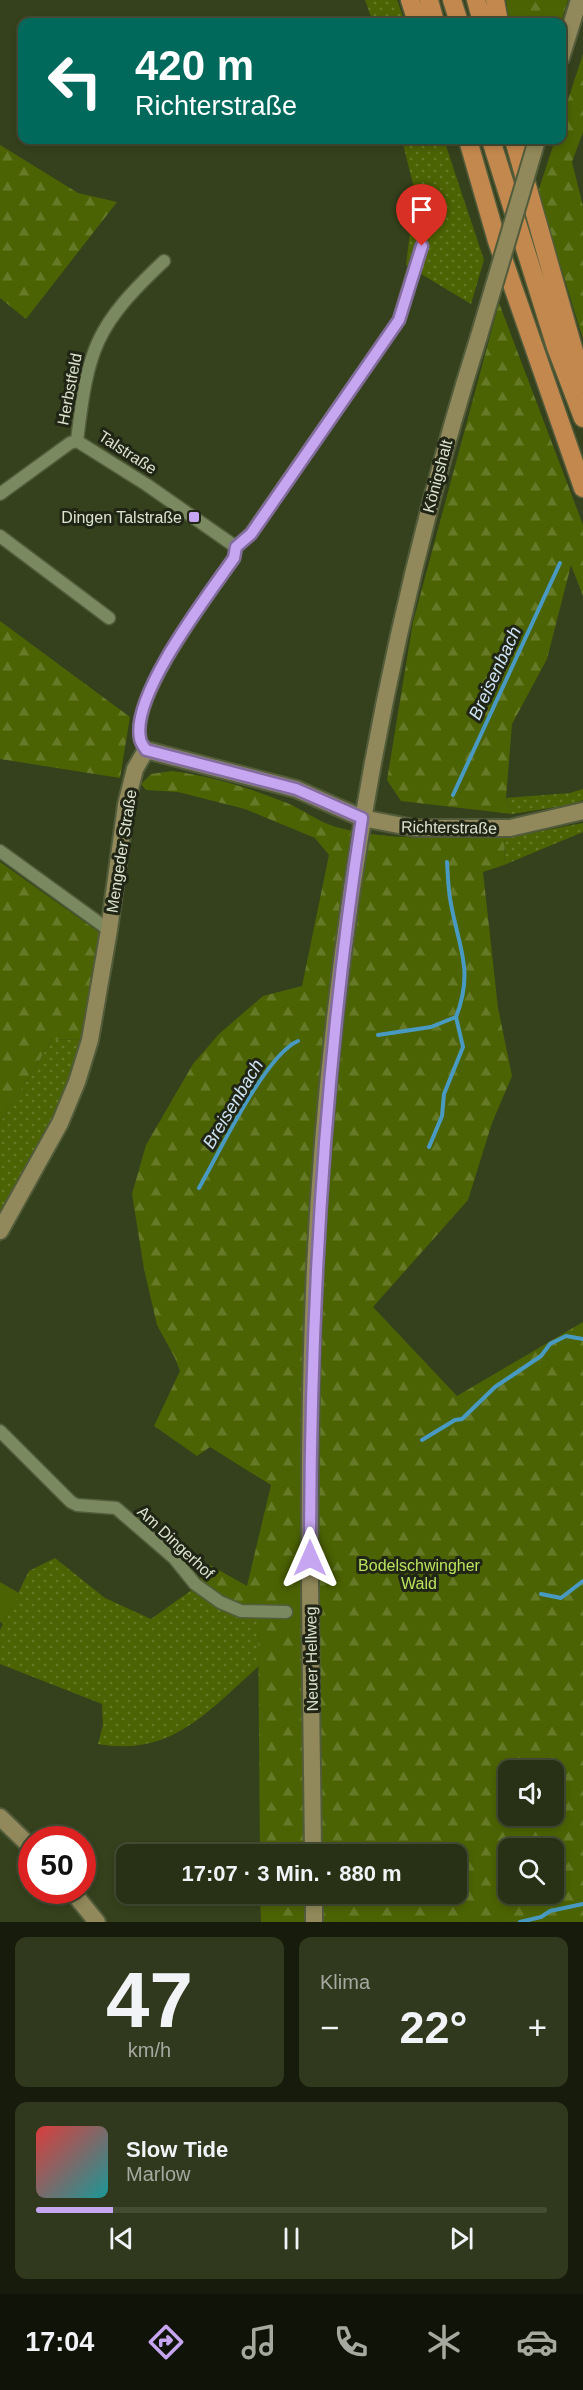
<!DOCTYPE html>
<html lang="de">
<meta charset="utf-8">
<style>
body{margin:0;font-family:Arial,sans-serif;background:#30391e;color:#f1f3f6;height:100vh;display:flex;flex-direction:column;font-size:22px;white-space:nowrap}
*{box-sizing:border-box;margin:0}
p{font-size:20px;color:#a5a9a0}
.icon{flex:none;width:33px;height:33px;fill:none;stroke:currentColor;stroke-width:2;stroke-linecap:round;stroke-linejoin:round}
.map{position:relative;height:1922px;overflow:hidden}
.sheet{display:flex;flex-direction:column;gap:15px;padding:15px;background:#161b0c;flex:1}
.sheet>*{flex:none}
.guide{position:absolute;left:18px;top:18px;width:548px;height:126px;border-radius:12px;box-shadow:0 3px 9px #0003,0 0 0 2px #444c34;background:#00695c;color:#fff;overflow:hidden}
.fabs{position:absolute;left:498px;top:1760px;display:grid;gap:12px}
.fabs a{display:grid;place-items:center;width:66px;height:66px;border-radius:12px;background:#283115;box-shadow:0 3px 9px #0003,0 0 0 2px #444c34;font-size:30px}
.speed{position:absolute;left:18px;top:1826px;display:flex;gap:12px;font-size:30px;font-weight:700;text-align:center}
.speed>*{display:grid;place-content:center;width:78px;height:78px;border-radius:50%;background:#283115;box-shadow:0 3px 9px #0003,0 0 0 2px #444c34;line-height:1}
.speed .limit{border:9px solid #d22;background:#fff;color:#111}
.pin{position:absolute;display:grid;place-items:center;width:51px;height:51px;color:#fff;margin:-62px -26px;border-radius:50% 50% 50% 0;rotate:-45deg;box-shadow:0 0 6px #0007}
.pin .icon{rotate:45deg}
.me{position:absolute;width:66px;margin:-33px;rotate:0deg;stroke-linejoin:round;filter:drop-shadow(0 0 4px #0008)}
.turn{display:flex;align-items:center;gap:21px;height:126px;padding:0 18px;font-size:27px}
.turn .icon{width:78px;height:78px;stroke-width:2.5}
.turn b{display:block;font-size:42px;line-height:51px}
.big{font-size:45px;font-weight:800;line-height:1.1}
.sheet .widget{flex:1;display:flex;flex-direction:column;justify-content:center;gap:9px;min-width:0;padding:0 21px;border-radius:12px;background:#30391e}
.sheet .dial{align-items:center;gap:0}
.dial b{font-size:78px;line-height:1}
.song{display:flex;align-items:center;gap:18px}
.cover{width:72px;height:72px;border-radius:9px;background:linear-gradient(135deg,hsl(0 70% 55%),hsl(180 70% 35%))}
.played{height:6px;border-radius:3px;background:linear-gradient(90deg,#c6a6f0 15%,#444c34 15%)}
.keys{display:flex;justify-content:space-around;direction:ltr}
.heat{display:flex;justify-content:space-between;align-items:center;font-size:33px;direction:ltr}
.sheet .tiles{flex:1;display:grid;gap:15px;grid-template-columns:1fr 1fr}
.widget:last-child{grid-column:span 2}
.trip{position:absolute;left:116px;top:1844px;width:351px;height:60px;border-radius:12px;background:#283115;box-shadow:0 3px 9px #0003,0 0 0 2px #444c34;font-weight:800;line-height:60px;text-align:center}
.tab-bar{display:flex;height:96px;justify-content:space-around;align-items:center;background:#101408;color:#a5a9a0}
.tab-bar .icon{width:42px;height:42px}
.tab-bar .current{color:#c6a6f0}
.tab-bar b{font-size:27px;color:#f1f3f6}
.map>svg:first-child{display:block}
</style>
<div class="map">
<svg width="583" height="1922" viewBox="0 0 583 1922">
<defs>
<pattern id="grass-dots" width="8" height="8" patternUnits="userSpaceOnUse" patternTransform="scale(1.5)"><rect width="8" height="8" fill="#4c6303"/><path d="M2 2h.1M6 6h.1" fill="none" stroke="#657927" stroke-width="1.8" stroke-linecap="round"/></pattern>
<pattern id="forest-firs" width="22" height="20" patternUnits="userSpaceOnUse" patternTransform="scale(1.5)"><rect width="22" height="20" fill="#4c6303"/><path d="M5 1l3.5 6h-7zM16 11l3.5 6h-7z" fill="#657927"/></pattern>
</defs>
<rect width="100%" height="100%" fill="#35411c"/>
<!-- grass -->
<path fill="url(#grass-dots)" d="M365,0h32l8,22h-32z
M402,140h42l40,120 -13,44 -65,-39 9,-73z
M583,789v11l-14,5 -57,9 -6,-16 64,-5z
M583,823v9l-79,33 1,-27z
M81,1039l-22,67 -59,137v-120l52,-83z
M55,1558l50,40 46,21 45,-32 62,30 1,49c-51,45 -87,91 -161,78l5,-19 -1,-21 -102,-40v-34l29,-59z"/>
<!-- forest -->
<path fill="url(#forest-firs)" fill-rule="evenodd" d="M506,0h62l-7,22h-52z
M583,54v78l-11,30 11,44v133l-45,-147 17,-52h6v-19z
M0,145l78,48 39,9 -91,117 -26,-21z
M499,303l84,222v71l-12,-31 -24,94 -35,65 -6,74 6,16 -111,-13 -14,-21 26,-158z
M0,621l130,96 -10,61 -120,-19z
M172,771c39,5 78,17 115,32 16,7 32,19 49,24 55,15 113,10 169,11l-1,27 -21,7 15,136 14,68 -20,47 -24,77 -95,107 84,89 126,-74v600h-322l-1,-29h196v-39h-196l-2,-237c-18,-14 -40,-22 -60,-35l12,-17 37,21 24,-101 -61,-38 -13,9 -43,-30 26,-55 -5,-13 -18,-33 -13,-56 -12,-75 14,-49 47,-81 26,-30 44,-38 39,-10 27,-131 -14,-17 -70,-29 -67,-17 -32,-2 -5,-6 10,-10zM508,1770h46v45h-46zM508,1848h46v45h-46z
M0,862l103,73 -22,104 -29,1 -52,83z"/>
<!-- garden -->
<path fill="#4c6303" d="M0,1582l19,11 -16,31 -3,-2z"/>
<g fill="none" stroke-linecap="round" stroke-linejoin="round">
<!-- stream -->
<path stroke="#489ac2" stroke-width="4" d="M453,795l107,-232
M378,1035l53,-8 25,-10c18,-46 3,-69 -5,-113 -3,-14 -3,-28 -4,-42
M429,1147l13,-31 2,-22 19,-47 -7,-30
M199,1188c20,-35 66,-133 99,-147
M422,1440l33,-20 7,-1 33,-32 46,-31 9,-12 16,-8 17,3
M541,1594l20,4 22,-17
M520,1922l21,-5 9,-6 33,-7"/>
<defs>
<path id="street" d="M77,441c11,-93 18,-115 87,-180
M0,494l70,-51 7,-2 70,44 89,62
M0,536l109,82
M146,750c-2,-3 -6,-8 -6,-12 -8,-44 69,-143 94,-180l2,-11 15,-14 148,-213 22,-74
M0,851l109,79
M0,1431l71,71 6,3 39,3 58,50 21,26 25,18 21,9 45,1"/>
<path id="secondary" d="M561,58l18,-58
M0,1231l60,-108 17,-41 13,-42 19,-110 17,-125 9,-36 11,-19 150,39 66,29 52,10h96l73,-17
M0,1817l32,31
M313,1854c-2,-195 -7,-391 2,-586 15,-316 69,-630 164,-932
M71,1890l26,32
M314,1893v29"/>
<path id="highway" d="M410,0l7,22
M429,0l6,22
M452,0l7,22
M476,0l6,22
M495,0l4,22
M468,140l29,101 86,247
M491,140l65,207 27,71
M514,140l69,243"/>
</defs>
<!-- street casing -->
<use href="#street" stroke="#525c3b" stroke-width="15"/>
<!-- secondary casing -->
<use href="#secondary" stroke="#525c3b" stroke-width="20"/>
<!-- highway casing -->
<use href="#highway" stroke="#525c3b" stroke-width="21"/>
<!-- street -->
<use href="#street" stroke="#7b8961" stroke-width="12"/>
<!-- secondary -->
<use href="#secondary" stroke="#91895b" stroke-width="16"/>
<!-- highway -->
<use href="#highway" stroke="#c3884e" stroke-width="18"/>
<defs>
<path id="secondary-bridge" d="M479,336l58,-196"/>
</defs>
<!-- secondary-bridge casing -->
<use href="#secondary-bridge" stroke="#525c3b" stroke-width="20" stroke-linecap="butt"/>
<!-- secondary-bridge -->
<use href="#secondary-bridge" stroke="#91895b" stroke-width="16"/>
</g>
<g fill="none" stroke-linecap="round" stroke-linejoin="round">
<defs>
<path id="route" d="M310,1558c0,-248 14,-495 52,-740l-66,-29 -150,-39c-2,-3 -6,-8 -6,-12 -9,-44 69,-144 94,-180l2,-11 15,-13 148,-214 23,-74"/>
</defs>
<!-- route casing -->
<use href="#route" stroke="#816c9c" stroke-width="15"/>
<!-- route -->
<use href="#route" stroke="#c6a6f0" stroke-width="10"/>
</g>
<!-- markers -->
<rect fill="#c6a6f0" stroke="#202515" stroke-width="2" x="188" y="511" width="12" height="12" rx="3"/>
<g text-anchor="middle" stroke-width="6" stroke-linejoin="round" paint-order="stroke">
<!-- street labels -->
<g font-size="16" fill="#dbe3ce" stroke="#202515">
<text transform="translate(69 389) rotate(-79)" y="6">Herbstfeld</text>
<text transform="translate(128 452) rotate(33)" y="6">Talstraße</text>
<text transform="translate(437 476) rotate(-75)" y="6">Königshalt</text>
<text transform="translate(449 827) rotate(1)" y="6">Richterstraße</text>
<text transform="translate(121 851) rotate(-81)" y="6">Mengeder Straße</text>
<text transform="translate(176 1542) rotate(43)" y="6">Am Dingerhof</text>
<text transform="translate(311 1659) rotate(-91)" y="6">Neuer Hellweg</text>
</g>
<!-- poi labels -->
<g font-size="16" fill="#dbe3ce" stroke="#202515" text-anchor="end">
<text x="182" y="523">Dingen Talstraße</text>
</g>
<!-- park labels -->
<g font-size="16" fill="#bbe35e" stroke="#202515">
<text x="419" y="1571">Bodelschwingher<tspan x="419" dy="18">Wald</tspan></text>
</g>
<!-- water labels -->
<g font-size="18" font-style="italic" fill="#cfe4f6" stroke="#202515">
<text transform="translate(495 673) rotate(-65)" y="6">Breisenbach</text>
<text transform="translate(233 1104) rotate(-59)" y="6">Breisenbach</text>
</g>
</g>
</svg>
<div class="fabs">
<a><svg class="icon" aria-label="sound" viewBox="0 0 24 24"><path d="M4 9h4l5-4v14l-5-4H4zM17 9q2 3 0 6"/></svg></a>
<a><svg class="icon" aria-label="search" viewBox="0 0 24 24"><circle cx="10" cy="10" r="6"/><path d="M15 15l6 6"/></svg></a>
</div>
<div class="speed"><div class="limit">50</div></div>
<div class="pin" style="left:422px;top:246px;background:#d93025"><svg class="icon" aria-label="arrive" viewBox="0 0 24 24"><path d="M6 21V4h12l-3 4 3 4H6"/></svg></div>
<svg class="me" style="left:310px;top:1558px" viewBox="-20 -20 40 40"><path d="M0-17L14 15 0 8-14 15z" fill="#c6a6f0" stroke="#fff" stroke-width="4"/></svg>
<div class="trip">17:07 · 3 Min. · 880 m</div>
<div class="guide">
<div class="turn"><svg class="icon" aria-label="left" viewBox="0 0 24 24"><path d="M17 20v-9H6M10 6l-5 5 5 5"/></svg><div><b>420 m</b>Richterstraße</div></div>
</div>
</div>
<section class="sheet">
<div class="tiles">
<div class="widget dial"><b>47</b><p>km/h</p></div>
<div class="widget"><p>Klima</p>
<div class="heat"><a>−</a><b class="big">22°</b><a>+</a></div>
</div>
<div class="widget">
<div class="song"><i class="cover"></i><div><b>Slow Tide</b><p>Marlow</p></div></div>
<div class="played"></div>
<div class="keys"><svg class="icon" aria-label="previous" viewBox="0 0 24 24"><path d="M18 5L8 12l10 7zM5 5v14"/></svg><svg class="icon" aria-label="pause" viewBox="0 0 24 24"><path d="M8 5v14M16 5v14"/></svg><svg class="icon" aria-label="next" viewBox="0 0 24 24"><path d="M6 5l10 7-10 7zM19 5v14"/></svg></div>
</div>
</div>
</section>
<nav class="tab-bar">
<b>17:04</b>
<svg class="icon current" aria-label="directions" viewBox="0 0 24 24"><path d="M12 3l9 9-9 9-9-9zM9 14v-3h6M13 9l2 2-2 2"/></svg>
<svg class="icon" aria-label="music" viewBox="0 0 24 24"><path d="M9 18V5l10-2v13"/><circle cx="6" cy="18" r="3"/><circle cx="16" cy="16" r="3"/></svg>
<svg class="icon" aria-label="phone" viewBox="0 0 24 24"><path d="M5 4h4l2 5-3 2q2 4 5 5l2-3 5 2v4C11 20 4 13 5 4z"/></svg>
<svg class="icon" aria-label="climate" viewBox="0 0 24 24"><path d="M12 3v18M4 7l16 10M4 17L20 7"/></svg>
<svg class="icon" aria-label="car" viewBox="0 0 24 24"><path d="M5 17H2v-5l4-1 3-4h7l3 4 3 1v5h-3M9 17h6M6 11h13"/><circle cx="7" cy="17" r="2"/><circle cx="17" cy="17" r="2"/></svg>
</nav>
